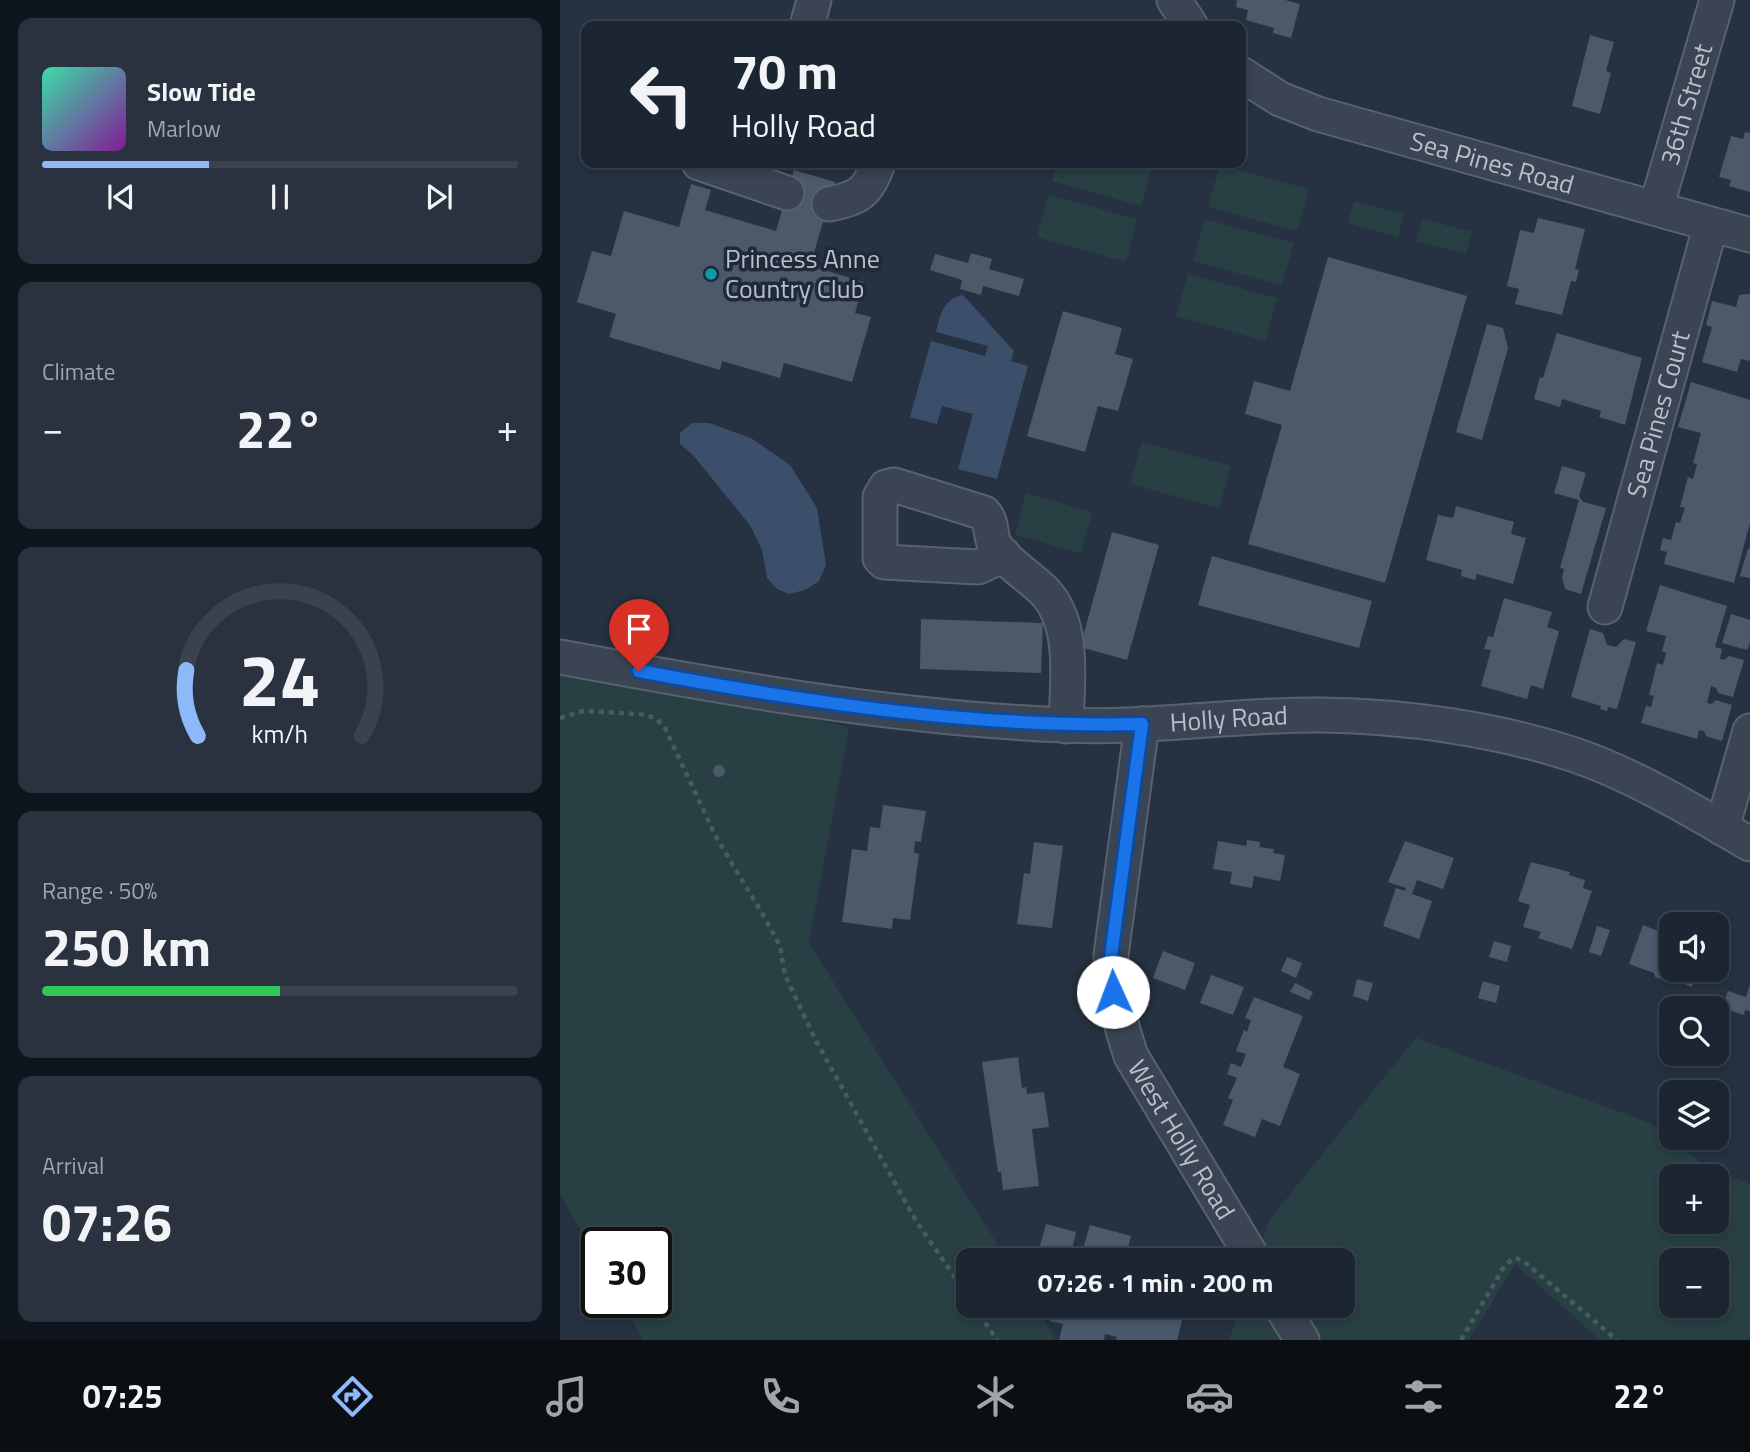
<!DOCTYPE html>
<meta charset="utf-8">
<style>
body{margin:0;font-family:"Titillium Web",sans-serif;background:#29323e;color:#f1f3f6;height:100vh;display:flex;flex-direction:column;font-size:26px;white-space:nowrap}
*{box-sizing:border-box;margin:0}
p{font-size:23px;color:#a0a5ac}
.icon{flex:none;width:38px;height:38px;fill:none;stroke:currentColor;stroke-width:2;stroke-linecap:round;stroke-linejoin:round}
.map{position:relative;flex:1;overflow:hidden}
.details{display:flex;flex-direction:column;gap:18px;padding:18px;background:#0f151c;width:560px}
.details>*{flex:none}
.top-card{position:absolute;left:21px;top:21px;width:665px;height:147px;border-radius:14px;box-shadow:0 4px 10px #0003,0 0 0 2px #3a434d;background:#1c2632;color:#f1f3f6;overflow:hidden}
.tools{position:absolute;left:1099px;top:912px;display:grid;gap:14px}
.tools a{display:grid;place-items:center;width:70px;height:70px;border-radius:14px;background:#1c2632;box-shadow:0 4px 10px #0003,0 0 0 2px #3a434d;font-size:35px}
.speed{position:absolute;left:21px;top:1227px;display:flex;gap:14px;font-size:35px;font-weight:700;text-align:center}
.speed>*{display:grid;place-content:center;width:91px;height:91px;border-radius:50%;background:#1c2632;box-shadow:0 4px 10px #0003,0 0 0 2px #3a434d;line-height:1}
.speed .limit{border:4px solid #111;border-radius:10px;background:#fff;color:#111}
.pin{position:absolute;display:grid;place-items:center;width:60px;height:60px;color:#fff;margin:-72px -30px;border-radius:50% 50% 50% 0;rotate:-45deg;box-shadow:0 0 7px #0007}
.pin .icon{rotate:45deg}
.me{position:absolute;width:77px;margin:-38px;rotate:358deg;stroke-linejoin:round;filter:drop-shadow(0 0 5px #0008)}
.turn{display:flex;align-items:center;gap:24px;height:147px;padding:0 35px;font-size:32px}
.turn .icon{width:91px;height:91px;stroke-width:2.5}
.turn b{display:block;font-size:49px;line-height:60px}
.big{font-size:52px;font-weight:700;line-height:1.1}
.details .tile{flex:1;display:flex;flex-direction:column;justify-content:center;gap:10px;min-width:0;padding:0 24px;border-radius:14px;background:#29323e}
.details .dial{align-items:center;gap:0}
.dial svg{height:182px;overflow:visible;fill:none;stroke:#3a434d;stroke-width:7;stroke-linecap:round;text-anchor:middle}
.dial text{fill:#f1f3f6;stroke:none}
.song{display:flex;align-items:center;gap:21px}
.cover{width:84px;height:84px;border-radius:10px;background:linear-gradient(135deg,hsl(160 70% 55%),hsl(290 70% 35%))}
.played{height:7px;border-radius:4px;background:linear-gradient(90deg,#8db8fa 35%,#3a434d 35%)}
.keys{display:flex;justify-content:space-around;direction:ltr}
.heat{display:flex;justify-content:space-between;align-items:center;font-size:38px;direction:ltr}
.charge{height:10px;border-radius:5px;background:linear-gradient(90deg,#34c759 50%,#3a434d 0)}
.trip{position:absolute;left:396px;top:1248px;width:399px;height:70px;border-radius:14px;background:#1c2632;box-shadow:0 4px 10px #0003,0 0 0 2px #3a434d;font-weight:700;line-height:70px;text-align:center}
.tabs{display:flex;height:112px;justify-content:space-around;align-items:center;background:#0b0f14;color:#a0a5ac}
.tabs .icon{width:49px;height:49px}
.tabs .selected{color:#8db8fa}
.tabs b{font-size:32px;color:#f1f3f6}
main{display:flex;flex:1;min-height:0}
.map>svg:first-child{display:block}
</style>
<main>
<section class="details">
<div class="tile">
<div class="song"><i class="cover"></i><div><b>Slow Tide</b><p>Marlow</p></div></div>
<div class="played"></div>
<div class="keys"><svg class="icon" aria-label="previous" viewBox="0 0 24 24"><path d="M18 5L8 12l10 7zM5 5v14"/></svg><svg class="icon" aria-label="pause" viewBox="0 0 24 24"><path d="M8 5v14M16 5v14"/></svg><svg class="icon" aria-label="next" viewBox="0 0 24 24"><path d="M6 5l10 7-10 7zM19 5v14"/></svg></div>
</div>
<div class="tile"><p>Climate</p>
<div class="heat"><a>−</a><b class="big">22°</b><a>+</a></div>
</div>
<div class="tile dial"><svg viewBox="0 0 100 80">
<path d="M14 69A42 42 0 1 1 86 69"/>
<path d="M14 69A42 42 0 0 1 9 40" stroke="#8db8fa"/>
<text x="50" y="56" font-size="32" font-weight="700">24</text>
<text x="50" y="72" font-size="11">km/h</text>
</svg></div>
<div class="tile"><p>Range · 50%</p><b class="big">250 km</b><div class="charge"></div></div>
<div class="tile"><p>Arrival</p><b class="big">07:26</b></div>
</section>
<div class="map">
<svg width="1190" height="1340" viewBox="0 0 1190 1340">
<rect width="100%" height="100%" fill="#263242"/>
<!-- green -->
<path fill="#284043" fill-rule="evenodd" d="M497,163h92l4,1 -12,42 -89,-25z
M660,165l89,24 -12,42 -89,-24z
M488,195l89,24 -11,43 -89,-25z
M794,201l50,13 -6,23 -50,-14z
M644,219l90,24 -12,42 -89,-24z
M862,219l50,13 -6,22 -50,-13z
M628,274l89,24 -12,43 -89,-25z
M582,442l89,24 -12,42 -89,-24z
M466,493l66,19 -11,41 -66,-18z
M0,664l289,63 -40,216 198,317h-39v46h67l21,34h-413l-21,-38h34v-60h-59v16l-37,-64z
M856,1038l234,85 58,45 42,16v156h-150l-85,-76 -46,76h-240l12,-34h101v-46h-86l14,-41zM1111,1176h46v46h-46zM1111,1260h46v46h-46z"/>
<!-- water -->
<path fill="#3b4f6b" d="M403,295l51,56 -3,10 17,5 -31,113 -39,-10 15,-55 -31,-8 -5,18 -27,-7 21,-76 54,15 3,-10 -52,-14c4,-17 8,-34 27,-37z
M132,423h17l42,15 39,27 27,43 9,57 -7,16 -14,9 -16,4 -12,-5 -10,-11 -5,-28 -12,-25 -58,-71 -12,-10v-11z"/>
<!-- building -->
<path fill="#4c596b" d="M677,0h48l15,4 -9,34 -18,-5 1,-5 -28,-8 2,-10 -12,-3z
M1030,35l24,7 -8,29 5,2 -11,41 -28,-8z
M1185,132l5,1v59l-21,-6 2,-6 -12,-3 12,-41 12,3z
M234,170l41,12 -25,84 54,16 -9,31 16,4 -19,65 -68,-19 -4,15 -58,-17 -2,9 -111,-33 7,-23 -39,-12 15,-51 19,5 13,-45 55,16 12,-43 20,6 -6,20 71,21z
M978,218l47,11 -10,40 4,1 -3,12 -5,-1 -9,34 -47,-11 4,-15 -12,-3 13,-56 14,3z
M411,253l21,6 -3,10 35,10 -5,17 -36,-10 -2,9 -21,-6 2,-9 -32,-10 5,-16 33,9z
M768,257l139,39 -82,287 -137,-39 34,-119 -37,-11 9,-33 36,10z
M1190,294v67l-9,-2 -4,13 -35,-10 10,-35 -6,-2 6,-24 24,6 3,-12z
M503,311l59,17 -7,26 18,5 -15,52 -20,-5 -13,46 -58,-16z
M927,324l16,4 5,20 -26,92 -26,-8z
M997,333l85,25 -17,67 -26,-8 2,-6 -39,-12 -2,8 -26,-8 6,-22 3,1z
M1131,382l59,18v123l-16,60 -70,-19 3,-12 -7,-2 3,-12 8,2 5,-18 4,1 5,-15 -5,-1 8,-30 5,2 4,-15 -4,-1 8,-30 -23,-6z
M1002,466l24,7 -7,23 4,6 23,6 -25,86 -16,-5 -3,-12 2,-8 -4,-1 19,-68 -25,-7z
M896,506l58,16 -3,12 15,4 -13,46 -36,-10 -2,6 -14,-4 1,-6 -36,-10 12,-45 15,3z
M552,532l47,13 -32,115 -47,-13z
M1188,548l2,1v29l-10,-2z
M652,556l160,45 -13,47 -161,-43z
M1100,585l67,21 -12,41 7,2 -2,10 4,1 5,-4 15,4 -11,37 -15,-4 -2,-5 -5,-2 -4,17 5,1 4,-4 16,5 -10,36 -16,-5 -2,-5 -5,-1 -2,9 -56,-16 5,-17 5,1 3,-11 -5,-1 8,-32 6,2 3,-12 -4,-2 4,-15 -20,-5z
M944,598l48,14 -5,15 12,4 -16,58 -12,-4 -4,14 -46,-13 10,-36 -7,-1 4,-13 5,1z
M1171,614l19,6v22l-3,8 -25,-7z
M361,619l122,4 -2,50 -121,-4z
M1030,629l13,4 4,12 9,2 8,-8 12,3 -19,67 -9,-2 -1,4 -7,-2 1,-3 -30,-9z
M153 771a6 6 0 1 1 12 0a6 6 0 1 1-12 0Z
M323,805l43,6 -5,31 -6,-1 -1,12 5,1 -9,66 -17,-2 -1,11 -50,-7 10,-73 15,2 3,-24 10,1z
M687,840l13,2 -1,5 15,2 -1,4 12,2 -5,26 -26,-5 -2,12 -22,-4 2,-12 -19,-3 5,-28 28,5z
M845,841l49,17 -11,31 -26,-9 -5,14 20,7 -13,38 -36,-13 13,-38 9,3 1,-3 -18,-6z
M474,842l29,4 -11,82 -35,-4 7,-51 6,1z
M971,862l39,10 -1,3 16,5 -2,8 9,3 -20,58 -34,-11 3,-6 -18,-5 7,-22 -12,-4z
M1083,925l28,11v34h28l-7,17 -24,-9 -4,2 -9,-3 -1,-4 -25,-9z
M1037,926l13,4 -9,26 -12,-4z
M934,941l17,5 -4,16 -18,-5z
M603,951l32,12 -10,27 -32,-12z
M727,957l15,6 -6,15 -15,-7z
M651,975l33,12 -11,28 -33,-12z
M797,979l16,4 -5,18 -15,-5z
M923,981l17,5 -4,17 -18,-5z
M735,983l18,9 -4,8 -19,-8z
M1190,985v26l-5,-1 -1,5 -22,-7 6,-17 18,6z
M694,997l49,19 -20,51 17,7 -20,52 -18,-7 -7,18 -32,-12 10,-25 -5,-2 9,-20 -10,-4 4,-11 10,4 5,-13 -10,-3 8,-21 3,2 4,-12 -6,-2z
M458,1057l4,31 4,-1 1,7 17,-2 5,35 -17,2 7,57 -36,4 -2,-18h-3l-16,-110z
M486,1224l30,8 -5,22 10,2 9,-31 41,11 -6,24h-89z
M494,1306h64l8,2v-2h28l30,7 -7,27h-61l1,-3 -12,-3 -1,6h-45l4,-16 -13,-3z"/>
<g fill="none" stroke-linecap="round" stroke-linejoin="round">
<defs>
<g id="minor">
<path d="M614,0l17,26"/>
<path d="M247,26l7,-26"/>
<path id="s1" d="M681,74l39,25 38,15 432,121"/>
<path d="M139,163l88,30"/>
<path d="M269,204c30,-6 39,-11 49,-41"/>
<path id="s2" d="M1096,208l61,-208"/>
<path d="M444,555l-26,12 -94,-5 -4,-4v-61l6,-10 8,-2 90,28c10,11 5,25 12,34 12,17 33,29 48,44 32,33 23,92 22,135"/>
<path id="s3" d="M1045,607l106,-383"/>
<path id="s4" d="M0,657c167,31 334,61 504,68 86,4 172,-11 258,-10 83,1 174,14 253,40 61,21 120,57 175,89"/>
<path id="s5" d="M582,724l-31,231c2,38 8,65 20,101l123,204"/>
<path d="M1162,828l28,-97"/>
<path d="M721,1306l21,34"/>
</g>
</defs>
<!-- minor casing -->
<use href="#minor" stroke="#58626f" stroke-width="37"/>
<!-- path -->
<path stroke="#465d60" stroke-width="4.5" stroke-dasharray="5 5" stroke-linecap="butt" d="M0,718l23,-7 57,3 16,4 9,10 51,109 46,76 18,33 5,29 30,64 101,182 52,75
M414,1306l23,34
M901,1340l44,-75 9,-7 8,2 95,80"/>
<!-- minor -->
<use href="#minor" stroke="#3a4452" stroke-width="33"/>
</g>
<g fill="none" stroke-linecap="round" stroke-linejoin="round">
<defs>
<path id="route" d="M79,671c166,31 334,57 503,53l-31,232 2,36"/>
</defs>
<!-- route casing -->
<use href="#route" stroke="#114b97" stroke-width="18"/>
<!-- route -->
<use href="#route" stroke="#1a73e8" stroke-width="12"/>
</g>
<!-- markers -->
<circle fill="#0f9aa8" stroke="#1f2937" stroke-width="2.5" cx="151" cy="274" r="7"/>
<g text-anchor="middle" stroke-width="7" stroke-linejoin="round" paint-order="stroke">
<!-- street labels -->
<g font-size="26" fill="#b7bfcc" stroke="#1f2937">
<text dy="9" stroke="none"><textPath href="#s2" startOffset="108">36th Street</textPath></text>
<text dy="9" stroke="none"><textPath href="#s1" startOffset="268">Sea Pines Road</textPath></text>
<text dy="9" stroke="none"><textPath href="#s3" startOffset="200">Sea Pines Court</textPath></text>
<text dy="9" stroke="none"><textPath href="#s4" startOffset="674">Holly Road</textPath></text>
<text dy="9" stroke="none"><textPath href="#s5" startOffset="434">West Holly Road</textPath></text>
</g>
<!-- poi labels -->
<g font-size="26" fill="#b7bfcc" stroke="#1f2937" text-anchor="start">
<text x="165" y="268">Princess Anne<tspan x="165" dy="30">Country Club</tspan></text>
</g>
</g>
</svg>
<div class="tools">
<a><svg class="icon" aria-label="sound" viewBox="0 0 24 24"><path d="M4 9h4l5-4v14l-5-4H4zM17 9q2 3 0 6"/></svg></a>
<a><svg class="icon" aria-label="search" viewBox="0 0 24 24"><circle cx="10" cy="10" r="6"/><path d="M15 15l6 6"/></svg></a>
<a><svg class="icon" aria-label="layers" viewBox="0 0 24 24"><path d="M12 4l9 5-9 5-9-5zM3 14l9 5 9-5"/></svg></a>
<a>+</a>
<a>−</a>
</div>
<div class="speed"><div class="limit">30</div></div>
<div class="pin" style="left:79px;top:671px;background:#d93025"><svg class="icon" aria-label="arrive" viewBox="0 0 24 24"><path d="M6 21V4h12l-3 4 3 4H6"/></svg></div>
<svg class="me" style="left:553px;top:992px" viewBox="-20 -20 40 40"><circle r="19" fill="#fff"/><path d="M0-13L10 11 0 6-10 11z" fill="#1a73e8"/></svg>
<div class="trip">07:26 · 1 min · 200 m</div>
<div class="top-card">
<div class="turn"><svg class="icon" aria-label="left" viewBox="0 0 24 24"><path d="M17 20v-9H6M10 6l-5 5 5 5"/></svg><div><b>70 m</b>Holly Road</div></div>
</div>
</div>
</main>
<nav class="tabs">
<b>07:25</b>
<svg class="icon selected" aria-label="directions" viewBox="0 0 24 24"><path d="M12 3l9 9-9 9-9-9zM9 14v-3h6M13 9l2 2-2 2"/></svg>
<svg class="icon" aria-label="music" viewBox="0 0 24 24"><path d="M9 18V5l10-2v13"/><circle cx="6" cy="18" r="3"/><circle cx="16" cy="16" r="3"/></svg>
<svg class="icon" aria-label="phone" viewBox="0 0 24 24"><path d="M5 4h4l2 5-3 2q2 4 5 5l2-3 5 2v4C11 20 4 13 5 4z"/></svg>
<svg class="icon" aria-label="climate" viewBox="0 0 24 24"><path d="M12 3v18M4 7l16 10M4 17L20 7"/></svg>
<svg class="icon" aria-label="car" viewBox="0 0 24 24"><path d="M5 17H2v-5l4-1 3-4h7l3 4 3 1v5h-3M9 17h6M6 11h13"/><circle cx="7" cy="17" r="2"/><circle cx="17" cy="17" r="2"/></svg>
<svg class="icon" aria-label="filters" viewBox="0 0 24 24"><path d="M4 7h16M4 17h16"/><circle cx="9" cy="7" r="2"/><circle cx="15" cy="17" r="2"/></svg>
<b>22°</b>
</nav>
